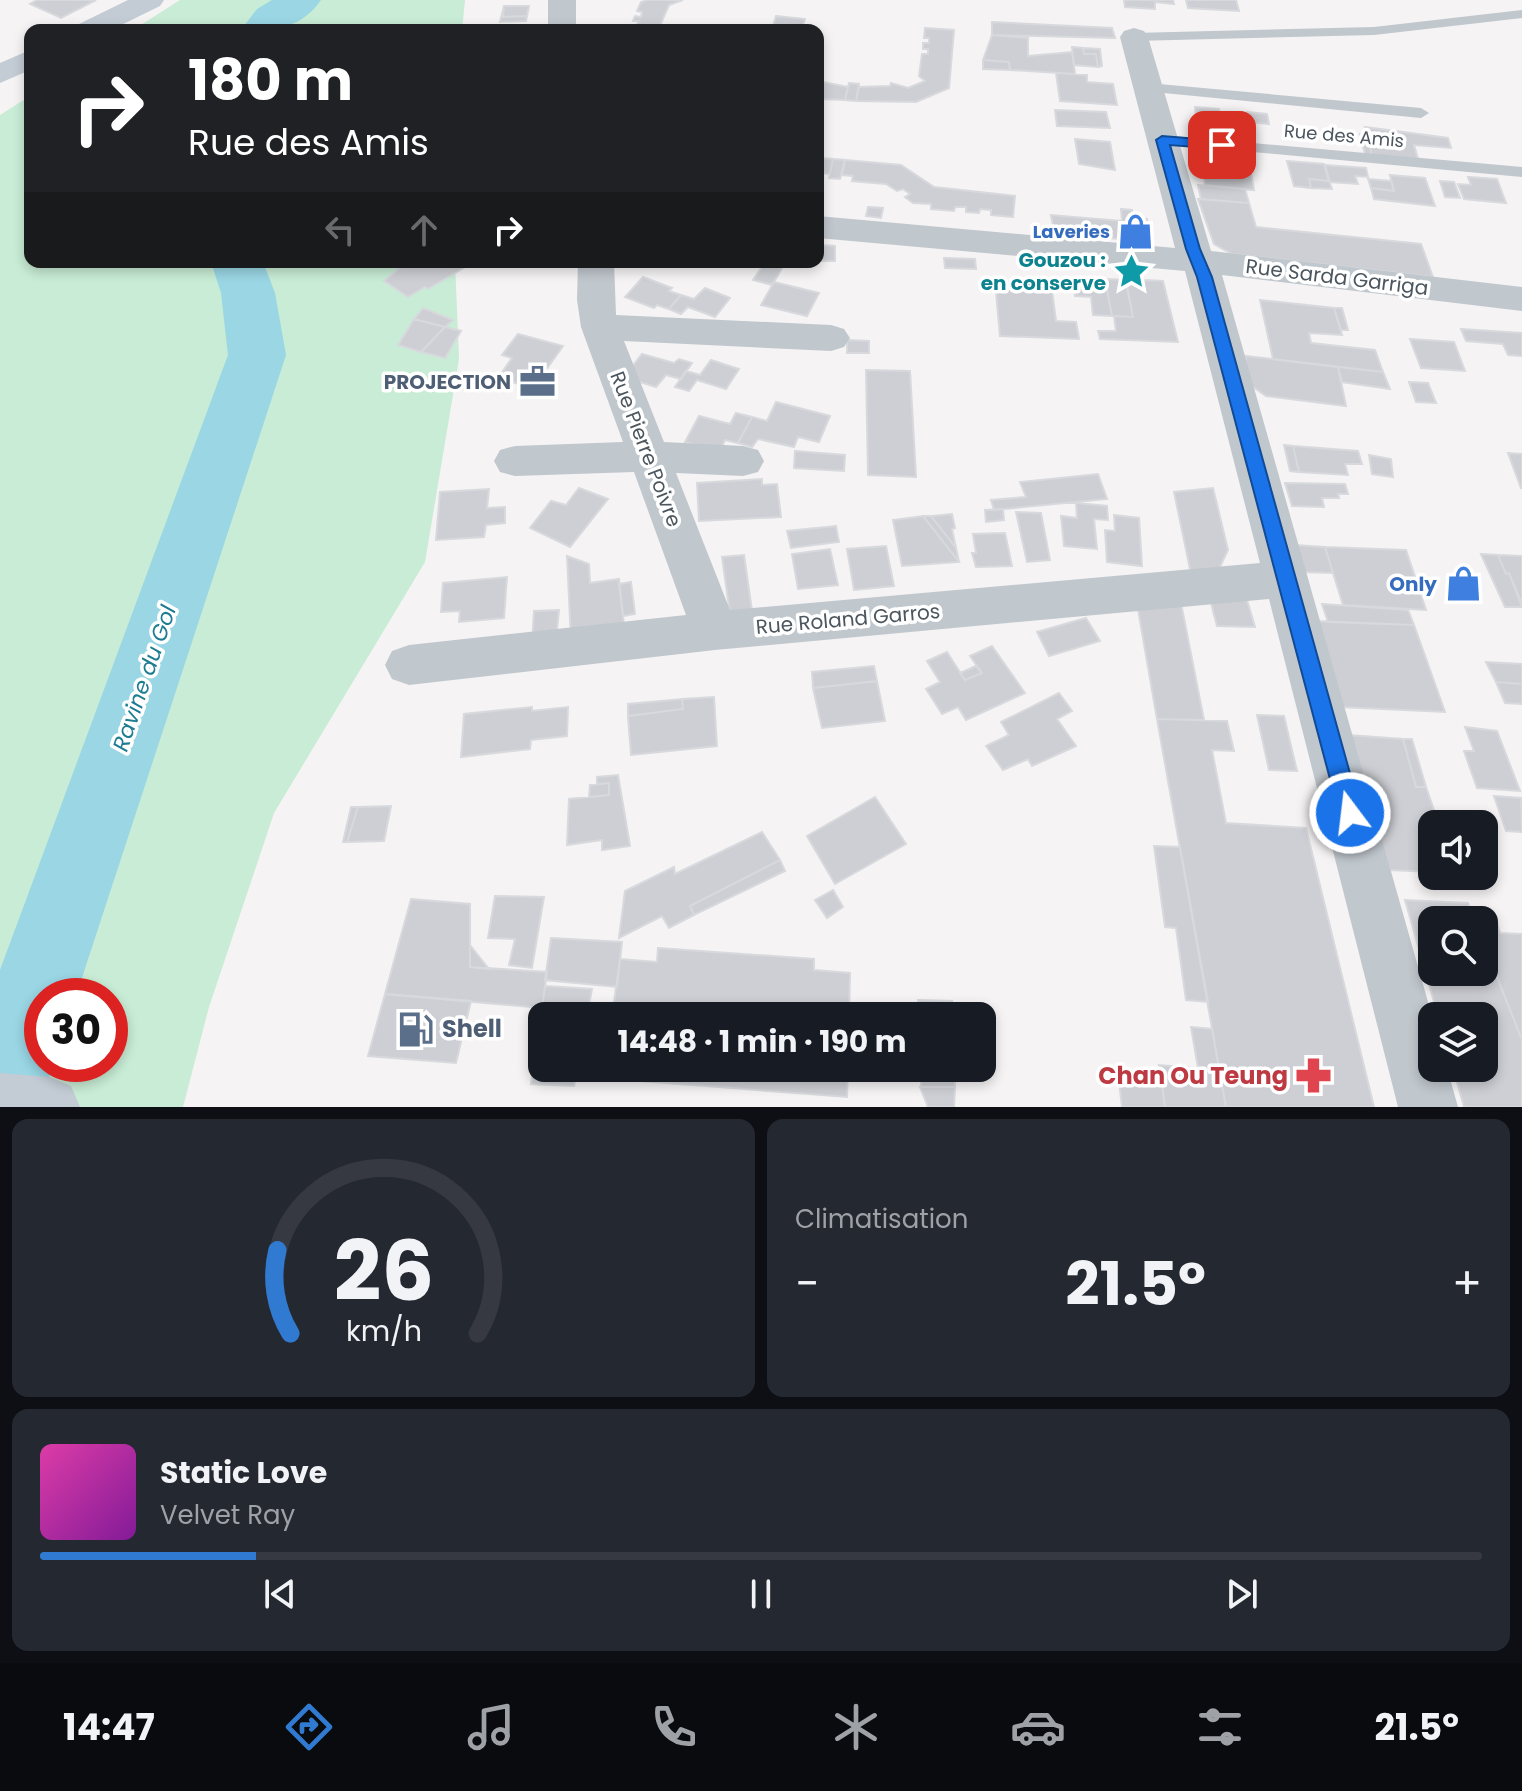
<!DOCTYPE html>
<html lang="fr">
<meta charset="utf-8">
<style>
body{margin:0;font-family:Poppins,sans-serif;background:#242831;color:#f1f3f6;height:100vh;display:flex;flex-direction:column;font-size:30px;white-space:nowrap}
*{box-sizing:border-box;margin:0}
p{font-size:26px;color:#9ea1a6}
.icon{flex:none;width:44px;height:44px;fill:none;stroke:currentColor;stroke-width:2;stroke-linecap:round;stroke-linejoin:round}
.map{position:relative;height:1107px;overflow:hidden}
.panel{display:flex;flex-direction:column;gap:12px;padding:12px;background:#0d0f14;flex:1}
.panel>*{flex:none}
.banner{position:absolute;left:24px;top:24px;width:800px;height:244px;border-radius:16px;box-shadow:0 4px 12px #0003;background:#202124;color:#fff;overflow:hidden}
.fabs{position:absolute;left:1418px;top:810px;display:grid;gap:16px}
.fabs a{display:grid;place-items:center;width:80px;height:80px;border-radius:16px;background:#171b24;box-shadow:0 4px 12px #0003;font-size:40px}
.speed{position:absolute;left:24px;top:978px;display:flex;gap:16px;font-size:40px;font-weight:700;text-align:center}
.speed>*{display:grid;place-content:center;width:104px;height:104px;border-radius:50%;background:#171b24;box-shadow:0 4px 12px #0003;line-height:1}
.speed .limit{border:12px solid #d22;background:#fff;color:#111}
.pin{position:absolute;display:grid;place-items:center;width:68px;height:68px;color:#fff;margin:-34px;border-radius:16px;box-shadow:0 4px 12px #0006}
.me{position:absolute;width:88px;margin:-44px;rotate:345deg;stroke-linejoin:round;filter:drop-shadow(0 0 6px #0008)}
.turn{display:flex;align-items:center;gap:28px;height:168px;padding:0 32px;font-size:36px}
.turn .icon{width:104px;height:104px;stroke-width:2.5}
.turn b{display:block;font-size:56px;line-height:68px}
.lanes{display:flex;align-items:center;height:76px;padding:0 32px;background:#0003;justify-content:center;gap:40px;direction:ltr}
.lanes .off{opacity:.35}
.big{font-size:60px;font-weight:700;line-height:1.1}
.panel .card{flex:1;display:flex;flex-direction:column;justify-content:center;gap:12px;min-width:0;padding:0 28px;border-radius:16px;background:#242831}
.panel .dial{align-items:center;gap:0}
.dial svg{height:208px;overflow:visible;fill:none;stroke:#363941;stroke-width:7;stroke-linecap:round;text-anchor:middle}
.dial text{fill:#f1f3f6;stroke:none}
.song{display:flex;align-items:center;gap:24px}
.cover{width:96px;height:96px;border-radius:12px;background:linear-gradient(135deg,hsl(320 70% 55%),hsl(290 70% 35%))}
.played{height:8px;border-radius:4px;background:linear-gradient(90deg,#307bd1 15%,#363941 15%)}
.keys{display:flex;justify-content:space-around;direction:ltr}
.heat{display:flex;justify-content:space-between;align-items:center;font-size:44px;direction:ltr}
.panel .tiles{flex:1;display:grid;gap:12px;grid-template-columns:1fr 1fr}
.card:last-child{grid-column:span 2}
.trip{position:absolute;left:528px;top:1002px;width:468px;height:80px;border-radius:16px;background:#171b24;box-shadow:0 4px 12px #0003;font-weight:700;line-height:80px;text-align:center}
.menu{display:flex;height:128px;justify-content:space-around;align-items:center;background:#090b0e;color:#9ea1a6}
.menu .icon{width:56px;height:56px}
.menu .on{color:#307bd1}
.menu b{font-size:36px;color:#f1f3f6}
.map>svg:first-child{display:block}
</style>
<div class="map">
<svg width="1522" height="1107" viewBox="0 0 1522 1107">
<rect width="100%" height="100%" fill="#f5f3f3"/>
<!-- green -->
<path fill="#c8ecd5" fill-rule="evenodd" d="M180,0h285l-3,30h-329z
M30,96v166h425l4,97 -34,203 -151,251 -65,194 -26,100h-183v-992zM42,996h68v68h-68z"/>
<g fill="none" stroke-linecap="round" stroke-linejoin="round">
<!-- river -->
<path fill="#9ad6e4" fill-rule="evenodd" d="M272,0h49c-21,30 -47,30 -80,30l16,-21z
M211,262h52l12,31 11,62 -210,641h-34v68h12l-16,43h-38v-137l228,-615 -7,-62z"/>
</g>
<!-- building -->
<path fill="#cdcfd4" stroke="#d7d9dd" stroke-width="2" d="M37,0h59l-35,18 -31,-14z
M648,0h35l-14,5 -11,25h-29l1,-4h6l3,-5h-6l2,-5 6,1 1,-5 -5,-1 4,-9z
M1124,0h49l1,4 -19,-2v7l-30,-2z
M1186,0h50l3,11 -51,-3z
M504,6h25l-2,10 -24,1z
M504,6l-1,11 24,-1 -1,5 -26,1z
M776,16l29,3 -3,9 -30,2z
M992,22l120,6 3,10 -123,-3z
M925,28l29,2 -5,58 -33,14 -60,-1 3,-14 31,-1 1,-3 17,5 17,-7 -6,-5 3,-22h6v-5h-5v-6h6v-5h-5z
M992,35l36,3v18l44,-4 3,22 -65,-4 -1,-8 -26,-2z
M1072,47l11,1 1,6h12l2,13 -24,-2z
M1083,48l17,1 2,17 -4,1 -2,-13h-12z
M983,60l26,2 1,8 -27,-1z
M1056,73l31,2v7l26,2 4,21 -57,-4z
M818,81l30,6 -3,13 -27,-1z
M849,83l10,1 -3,17 -11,-1z
M1195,107l24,2 2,10 -25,-3z
M1055,110l51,2 4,16 -53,-2z
M1247,112l20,2 2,10 -20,-2z
M1365,127l83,11 3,10 -37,-3 4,14 -46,-4z
M1360,134h7l5,21 -7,-1z
M1075,139l35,3 5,28 -36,-6z
M1201,157l12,1 3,19 -12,-1z
M818,158l15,1 -3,15 -10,-1 -2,4z
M1213,158l36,3 5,29 -49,-5 -1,-9 12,1z
M833,159l12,1 -5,19 -11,-1z
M845,160l56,5 33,22 81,9 -2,21 -22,-2v-5l-11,-1 -1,4 -13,-1v-5h-11l-1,4 -23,-2v-5l-18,-1 -8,-6 5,-3 -7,-5 -6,2 -11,-7 -34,-3 1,-5 -11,-1z
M1287,161l37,3 5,17 -20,-2 2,9 -17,-2z
M1325,165l41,3 2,9 -13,-1 3,8 -28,-2z
M1390,175l35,3 10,28 -61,-7 -3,-11 23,3z
M1468,177l29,2 9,24 -42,-4 -6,-15 13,1z
M1309,179l20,2 3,8 -21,-1z
M1368,179l23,2 3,10 -23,-3z
M1440,181l14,1 6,16 -15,-1z
M1198,185l47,4 4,14 -48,-4z
M1198,199l51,4 7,24 165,17 12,33 -201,-23 -18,-10z
M868,207l15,1 -2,10 -15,-2z
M1121,209l11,1 2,6 13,3 3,21 -95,-4 -4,-21 71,6z
M818,245l17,1v15h-17z
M944,258l31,1 1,10 -31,-1z
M407,262l24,3 27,-3 7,5 -37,22 -3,-2 -17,10 -24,-16z
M764,264l20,1 -12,20 -19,-5z
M1124,273l17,1 2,6 20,1 15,61 -78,-3 -2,-8h18l-2,-15 19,1z
M643,277l29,11 -3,3 12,4 -12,14 -12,-4 -3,3 -29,-11z
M1072,277l33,2 7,37 -19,-1 -2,-18 -16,-1z
M1105,279l21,1 7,37 -21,-1z
M995,281l56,2 5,38 20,1 3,17 -79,-3z
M774,282l45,11 -12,23 -46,-11z
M705,288l25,10 -15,19 -27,-10 -7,7 -12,-5 12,-14 13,4z
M1260,300l74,8 8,27 -33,-2 2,10 64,7 8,22 -110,-13z
M423,308l30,12 -8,7 -31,-8z
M1334,308h8l6,22h-7z
M414,319l31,8 -24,25 -23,-7z
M445,327l16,4 -16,27 -24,-6z
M1461,329l61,4v23l-14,-1 -5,-11 -37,-3z
M518,334l45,12 -30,42 -35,-10 14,-20 -10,-3z
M1410,339l44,3 11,29 -44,-3z
M847,340l22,1v12h-22z
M642,354l32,9 5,-4 13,4 -11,16 -15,-4 -10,12 -32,-10z
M1246,356l92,11 8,39 -80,-10 -20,-14z
M711,360l28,9 -13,20 -29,-9 -8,11 -14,-4 11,-16 14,4z
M1338,367l45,5 7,17 -48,-7z
M866,370l44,1 6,106 -48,-2z
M1409,382l19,1 8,20 -20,-1z
M776,402l54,14 -11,26 -21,-5 -4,10 -36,-8 -6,8 -14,-4 14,-26 15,4z
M736,413l16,4 -14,26 -13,-3 -5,11 -35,-9 14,-26 31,8z
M1284,445l9,1 6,26 -9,-1z
M1293,446l65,5 4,13h-17l3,11 -49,-3z
M795,451l50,4 -1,16 -50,-3z
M1508,453l14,1v34h-1z
M1369,455l22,4 2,18 -21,-3z
M1098,474l9,25 -113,11 -3,-10 35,-3 -6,-15z
M762,479v6l15,-1 4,33 -82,4 -2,-38z
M1285,483l60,1 3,10h-10l1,4h-17l2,9 -32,-1z
M579,488l29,11 -38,48 -40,-19 21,-27 15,4z
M1213,488l15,62 -10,21 -27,3 -17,-82z
M489,489l-2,19 18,-1v16l-19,2 -2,12 -48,3 4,-48z
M1076,503l31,3 1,14 -14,-1 3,30 -33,-3 -3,-30 16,2z
M1003,509l1,11 -18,2 -1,-12z
M1016,512l25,1 9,47 -23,2z
M952,514l3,14 -3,1 4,19 -25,-32z
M1114,515l25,3 3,48 -35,-4 -2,-32 10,1z
M923,516l36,46 -57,4 -9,-46z
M923,516h8l25,32 3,14z
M836,526l3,16 -48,6 -4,-17z
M1005,533l7,33 -36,1 -4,-14h4l-3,-19z
M1294,545l31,2 8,26 -32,-1z
M886,546l8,40 -40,4 -7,-41z
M1325,547l81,3 20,60 -83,-5z
M830,549l8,36 -40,4 -6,-35z
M1481,554l17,1 8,19 3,-1 13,34h-17z
M744,555l8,56 -22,3 -8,-57z
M1498,555l24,1v48l-13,-31 -3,1z
M567,556l22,8 1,19 29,-4 6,55 -54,6z
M507,577l-3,41 -45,4 1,-11 -19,1 2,-29z
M631,582l4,32 -12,2 -4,-32z
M1136,598h44l24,122 -47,-1z
M1210,599l37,1 8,27 -38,-1z
M1322,604l86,6 6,15 -86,-3z
M559,610l-3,30 -24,2 2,-31z
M1086,618l14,23 -51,15 -12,-24z
M1315,621l99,4 31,87 -105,-5z
M992,646l33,47 -59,27 -8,-13 -16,7 -16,-25 14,-7 -13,-21 20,-9 18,28 17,-7 -12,-17z
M1486,662l36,2v20l-26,-2z
M874,666l3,15 -64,7 -1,-16z
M976,666l6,7 -17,7 -5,-7z
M877,681l8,40 -63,7 -9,-40z
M1496,682l26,2v20l-17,-1z
M1059,693l13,18 -15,8 19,27 -44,20 -4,-7 -25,11 -17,-24 23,-11 -8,-13z
M714,697l3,49 -86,9 -3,-39 55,-7 -1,-10z
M682,699l1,10 -55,7v-12z
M532,707v4l36,-4 -1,29 -36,4 -1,9 -69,8 3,-43z
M1257,715l27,1 13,55 -28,-1z
M1157,719l70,2 7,30 -22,-1 14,73 80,5 68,279h-148z
M1465,727l32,4 23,60 -43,-3 -13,-37h10z
M1348,735l55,4 13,48h10l9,26 -9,1 6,19v39l-42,-2z
M1403,739h9l14,48h-10z
M618,775l12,71 -28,4v-10l-35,5 2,-46 40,-4v-12l-12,1v-7z
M609,783v12l-20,2 1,-12z
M1494,796l27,2 1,34 -16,-1z
M875,797l31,47 -71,40 -28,-48z
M391,806l-7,35 -37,1 11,-35z
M351,807h7l-11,35h-4z
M762,832l18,28 -90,46 4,9 -25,13 -7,-12 -43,22 6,-47 49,-24 1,7z
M1154,846l26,1 28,155 -22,-2 -10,-72 -11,-1z
M780,860l5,11 -91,44 -4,-9z
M833,890l10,17 -16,11 -12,-18z
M495,896l49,1 -12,71 -23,-3 6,-26 -27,-1z
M411,899l59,5v63l77,5 -5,36 -157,-14z
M1405,900l63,3 6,17h-42v52h52v-28l38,96v67h-58l-11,-39h31v-52h-46z
M1471,912l23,2 6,19 22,1v106l-38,-96v-24h-10z
M551,938l71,4 -5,45 -72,-7z
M470,945l11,14 8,10 -19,-2z
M658,948l156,11v11l36,3 -1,43h-237l8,-57 37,3z
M545,986l47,3 -5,27h-45v52h36l-4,18 -43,-2z
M385,994l86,7 -15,62 -88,-7z
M918,1000l34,1v15h-33z
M1191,1027l21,2 14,78h-61l-6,-42 39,3z
M602,1068h246l-1,29 -246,-19z
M921,1068h33l1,19h-34z
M1119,1082l43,2 3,23h-43z
M920,1087h35l-1,20h-26z"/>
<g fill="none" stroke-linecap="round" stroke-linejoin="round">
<!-- service -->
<path fill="#c0c7cd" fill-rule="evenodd" d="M1522,10v8l-148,17 -240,6 -7,-4 7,-4 240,-6z
M1148,83l273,25 8,5 -8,5 -278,-27 -3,-3z
M1162,135l360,32v10l-366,-34v-6z"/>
<!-- minor -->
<path fill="#c0c7cd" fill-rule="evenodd" d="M548,0h28v30h-28z
M1134,28l10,3 4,6 63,214 311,36v24l-300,-36 210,741v52h15l11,39h-60l-129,-508 -554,51 -306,35 -17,-6 -7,-14 7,-14 17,-6 277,-30 -52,-143 -119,4 -15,-4 -6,-11 6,-11 15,-4 108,-4 -42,-115 -4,-27 1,-38h36l2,53 215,10 13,4 6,9 -6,9 -13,4 -207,-10 40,101 79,4 15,4 6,11 -6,11 -15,4 -67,-3 54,137 530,-47 -75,-292 -367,-33v-22l357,32 -55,-211 4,-6z"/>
<!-- secondary -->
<path fill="#c3cbd4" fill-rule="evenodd" d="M128,0h36l-4,6 -49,24h-36l4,-6z
M30,50v20l-30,13v-20z
M0,1073l50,4 21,9 9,21h-80z"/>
</g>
<!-- route -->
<path fill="#1a73e8" stroke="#114b97" stroke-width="2" d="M1162,136l60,5 7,4 -7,4 -52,-4 30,104 12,28 149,536 -3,8 -8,2 -8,-2 -3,-8 -142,-536 -11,-28 -30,-109z"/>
<!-- icons -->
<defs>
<symbol id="shop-bare" viewBox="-9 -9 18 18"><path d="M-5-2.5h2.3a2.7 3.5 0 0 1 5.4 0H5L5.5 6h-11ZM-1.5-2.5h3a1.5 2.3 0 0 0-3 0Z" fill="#3f7fe0" stroke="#fff" stroke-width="2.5" paint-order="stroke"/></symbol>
<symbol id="sight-bare" viewBox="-9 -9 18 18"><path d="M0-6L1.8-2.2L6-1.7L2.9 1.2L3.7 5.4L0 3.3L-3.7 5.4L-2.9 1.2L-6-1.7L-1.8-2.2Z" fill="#0f9aa8" stroke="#fff" stroke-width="2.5" paint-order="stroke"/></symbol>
<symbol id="office-bare" viewBox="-9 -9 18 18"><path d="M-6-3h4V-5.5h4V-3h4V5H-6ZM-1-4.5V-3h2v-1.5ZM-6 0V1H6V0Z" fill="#5c6f8a" stroke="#fff" stroke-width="2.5" paint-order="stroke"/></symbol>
<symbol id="fuel-bare" viewBox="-9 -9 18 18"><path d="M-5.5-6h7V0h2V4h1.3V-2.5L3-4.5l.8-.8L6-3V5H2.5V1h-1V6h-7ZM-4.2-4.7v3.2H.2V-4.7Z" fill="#5c6f8a" stroke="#fff" stroke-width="2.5" paint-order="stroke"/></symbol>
<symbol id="pharmacy-bare" viewBox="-9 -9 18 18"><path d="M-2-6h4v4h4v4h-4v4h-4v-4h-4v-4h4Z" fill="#e0444e" stroke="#fff" stroke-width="2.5" paint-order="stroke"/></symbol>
</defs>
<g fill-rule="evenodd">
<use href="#shop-bare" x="1110" y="206" width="51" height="51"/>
<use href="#sight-bare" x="1106" y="246" width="51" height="51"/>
<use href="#office-bare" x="512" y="356" width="51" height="51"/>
<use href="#shop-bare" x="1438" y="558" width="51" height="51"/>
<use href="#fuel-bare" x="390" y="1004" width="51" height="51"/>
<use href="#pharmacy-bare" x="1288" y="1050" width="51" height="51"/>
</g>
<g text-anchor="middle" stroke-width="7" stroke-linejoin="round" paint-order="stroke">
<!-- far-street labels -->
<g font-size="18" fill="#4c565e" stroke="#fff">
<text transform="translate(1344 136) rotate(5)" y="6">Rue des Amis</text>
</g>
<!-- far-shop labels -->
<g font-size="18" font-weight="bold" fill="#366cbe" stroke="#fff" text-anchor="end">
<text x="1110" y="238">Laveries</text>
</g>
<!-- culture labels -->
<g font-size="20" font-weight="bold" fill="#0d838f" stroke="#fff" text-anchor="end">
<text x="1106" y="267">Gouzou :<tspan x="1106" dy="23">en conserve</tspan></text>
</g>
<!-- street labels -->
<g font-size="20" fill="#4c565e" stroke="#fff">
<text transform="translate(1337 277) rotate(7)" y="7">Rue Sarda Garriga</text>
<text transform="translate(646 449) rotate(69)" y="7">Rue Pierre Poivre</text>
<text transform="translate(848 619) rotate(-5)" y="7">Rue Roland Garros</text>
</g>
<!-- service labels -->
<g font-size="20" font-weight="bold" fill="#4e5e75" stroke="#fff" text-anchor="end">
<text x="511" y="389">PROJECTION</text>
</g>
<!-- shop labels -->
<g font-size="20" font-weight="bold" fill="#366cbe" stroke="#fff" text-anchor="end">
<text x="1437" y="591">Only</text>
</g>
<!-- water labels -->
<g font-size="22" font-style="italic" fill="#1c7c92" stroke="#fff">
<text transform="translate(144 678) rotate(-71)" y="8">Ravine du Gol</text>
</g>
<!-- near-service labels -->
<g font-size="24" font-weight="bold" fill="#4e5e75" stroke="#fff" text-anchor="start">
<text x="442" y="1037">Shell</text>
</g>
<!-- near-health labels -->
<g font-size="24" font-weight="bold" fill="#be3a42" stroke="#fff" text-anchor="end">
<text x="1288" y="1084">Chan Ou Teung</text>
</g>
</g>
</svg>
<div class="fabs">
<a><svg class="icon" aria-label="sound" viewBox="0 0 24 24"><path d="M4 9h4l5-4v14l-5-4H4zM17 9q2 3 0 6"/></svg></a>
<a><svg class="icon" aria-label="search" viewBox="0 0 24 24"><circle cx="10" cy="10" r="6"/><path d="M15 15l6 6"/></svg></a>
<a><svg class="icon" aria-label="layers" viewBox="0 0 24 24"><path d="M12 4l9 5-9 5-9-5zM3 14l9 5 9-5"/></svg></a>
</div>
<div class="speed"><div class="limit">30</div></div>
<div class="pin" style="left:1222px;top:145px;background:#d93025"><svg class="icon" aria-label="arrive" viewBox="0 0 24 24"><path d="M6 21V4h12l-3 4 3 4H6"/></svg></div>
<svg class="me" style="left:1350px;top:813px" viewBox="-20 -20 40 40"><circle r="17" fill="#1a73e8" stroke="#fff" stroke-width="3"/><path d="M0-11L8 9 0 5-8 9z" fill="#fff"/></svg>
<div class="trip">14:48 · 1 min · 190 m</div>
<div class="banner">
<div class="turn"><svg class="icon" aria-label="right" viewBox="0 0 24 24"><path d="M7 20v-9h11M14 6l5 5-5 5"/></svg><div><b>180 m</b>Rue des Amis</div></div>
<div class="lanes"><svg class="icon off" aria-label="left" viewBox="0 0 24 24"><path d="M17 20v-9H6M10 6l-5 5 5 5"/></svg><svg class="icon off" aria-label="ahead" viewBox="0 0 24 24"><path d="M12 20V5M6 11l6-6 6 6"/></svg><svg class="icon" aria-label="right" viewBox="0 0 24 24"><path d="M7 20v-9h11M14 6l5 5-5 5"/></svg></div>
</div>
</div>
<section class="panel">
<div class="tiles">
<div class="card dial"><svg viewBox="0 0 100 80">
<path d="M14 69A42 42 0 1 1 86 69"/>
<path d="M14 69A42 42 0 0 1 9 37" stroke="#307bd1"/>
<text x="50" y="56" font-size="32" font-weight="700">26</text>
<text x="50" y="72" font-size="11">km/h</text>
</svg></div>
<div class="card"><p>Climatisation</p>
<div class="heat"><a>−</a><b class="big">21.5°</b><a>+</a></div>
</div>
<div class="card">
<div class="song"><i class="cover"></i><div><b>Static Love</b><p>Velvet Ray</p></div></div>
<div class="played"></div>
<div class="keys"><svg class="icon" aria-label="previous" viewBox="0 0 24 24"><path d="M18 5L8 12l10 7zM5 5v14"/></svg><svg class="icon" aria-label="pause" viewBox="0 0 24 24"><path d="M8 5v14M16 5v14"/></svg><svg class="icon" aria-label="next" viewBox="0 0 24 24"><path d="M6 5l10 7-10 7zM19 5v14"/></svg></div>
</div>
</div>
</section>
<nav class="menu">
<b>14:47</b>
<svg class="icon on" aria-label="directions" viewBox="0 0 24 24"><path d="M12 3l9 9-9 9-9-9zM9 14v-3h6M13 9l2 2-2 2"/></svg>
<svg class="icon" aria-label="music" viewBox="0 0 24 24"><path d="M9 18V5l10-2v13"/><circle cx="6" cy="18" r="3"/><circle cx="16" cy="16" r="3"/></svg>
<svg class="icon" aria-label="phone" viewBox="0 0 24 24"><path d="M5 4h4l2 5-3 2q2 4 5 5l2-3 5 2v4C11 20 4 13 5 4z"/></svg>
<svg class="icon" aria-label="climate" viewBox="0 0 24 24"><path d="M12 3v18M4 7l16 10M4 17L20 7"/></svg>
<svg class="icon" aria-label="car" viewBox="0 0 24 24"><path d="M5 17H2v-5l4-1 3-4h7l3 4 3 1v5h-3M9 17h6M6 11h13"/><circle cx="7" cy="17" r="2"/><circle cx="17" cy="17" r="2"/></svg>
<svg class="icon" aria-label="filters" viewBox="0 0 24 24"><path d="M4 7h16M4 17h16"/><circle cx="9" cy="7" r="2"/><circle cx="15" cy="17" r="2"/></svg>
<b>21.5°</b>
</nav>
